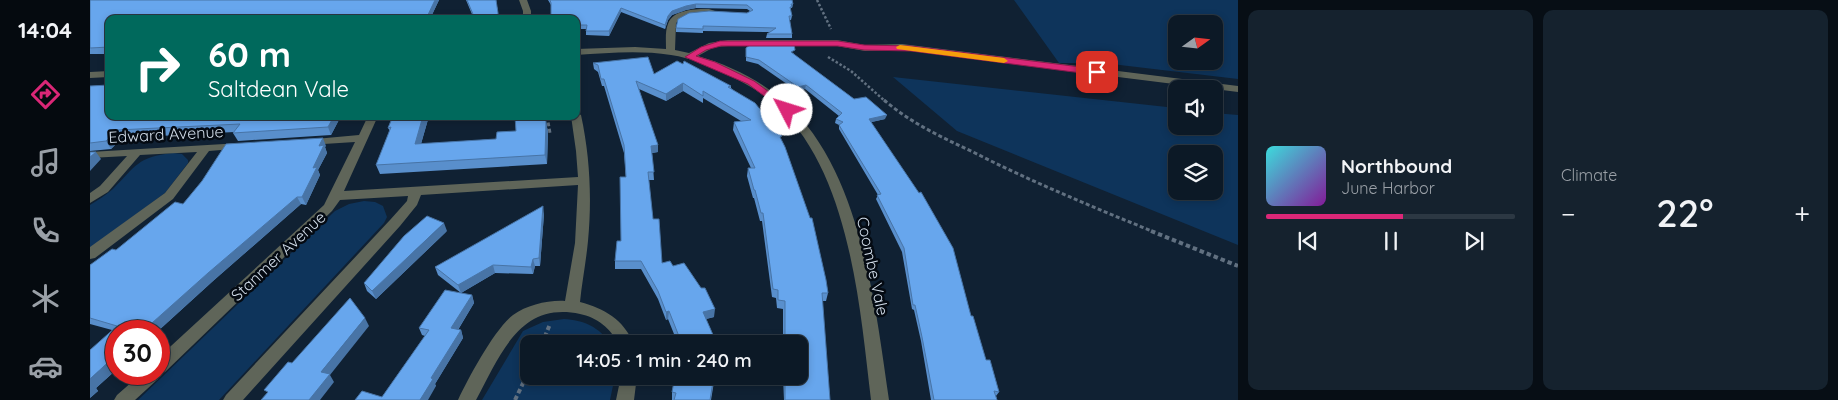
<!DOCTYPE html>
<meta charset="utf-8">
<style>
body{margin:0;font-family:Quicksand,sans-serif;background:#15222e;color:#f1f3f6;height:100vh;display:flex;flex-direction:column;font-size:19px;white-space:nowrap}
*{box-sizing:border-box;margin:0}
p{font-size:16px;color:#9aa0a7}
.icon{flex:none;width:28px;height:28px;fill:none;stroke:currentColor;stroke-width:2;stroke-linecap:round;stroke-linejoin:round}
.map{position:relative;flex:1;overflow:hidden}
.drawer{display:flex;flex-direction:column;gap:10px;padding:10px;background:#070e15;width:600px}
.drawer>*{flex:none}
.hud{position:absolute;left:15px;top:15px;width:475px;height:105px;border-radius:10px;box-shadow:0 2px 8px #0003,0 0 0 1px #2c3843;background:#00695c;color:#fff;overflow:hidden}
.needle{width:32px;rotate:75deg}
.fabs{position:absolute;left:1078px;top:15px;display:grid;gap:10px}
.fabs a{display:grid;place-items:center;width:55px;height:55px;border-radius:10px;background:#0c1926;box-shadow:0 2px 8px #0003,0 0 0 1px #2c3843;font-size:25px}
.speed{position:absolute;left:15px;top:320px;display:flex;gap:10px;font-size:25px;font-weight:700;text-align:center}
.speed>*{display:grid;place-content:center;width:65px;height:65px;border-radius:50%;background:#0c1926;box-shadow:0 2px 8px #0003,0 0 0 1px #2c3843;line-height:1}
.speed .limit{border:8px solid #d22;background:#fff;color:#111}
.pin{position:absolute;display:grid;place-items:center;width:42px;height:42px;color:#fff;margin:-21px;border-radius:10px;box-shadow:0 2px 8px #0006}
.me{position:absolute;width:55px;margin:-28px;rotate:310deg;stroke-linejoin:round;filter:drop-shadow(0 0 4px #0008)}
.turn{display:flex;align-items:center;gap:18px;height:105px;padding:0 20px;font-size:22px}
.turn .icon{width:65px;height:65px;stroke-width:2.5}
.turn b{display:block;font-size:35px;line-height:42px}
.big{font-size:38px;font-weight:600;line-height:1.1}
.drawer .widget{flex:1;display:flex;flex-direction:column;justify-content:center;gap:8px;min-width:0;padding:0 18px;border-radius:10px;background:#15222e}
.song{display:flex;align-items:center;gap:15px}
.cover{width:60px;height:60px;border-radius:8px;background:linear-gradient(135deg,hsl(180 70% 55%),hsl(290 70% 35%))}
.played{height:5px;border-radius:2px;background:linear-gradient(90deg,#db2777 55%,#2c3843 55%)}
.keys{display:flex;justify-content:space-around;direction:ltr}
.heat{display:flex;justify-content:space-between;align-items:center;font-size:28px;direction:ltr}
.drawer .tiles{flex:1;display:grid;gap:10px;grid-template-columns:repeat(2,1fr)}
.trip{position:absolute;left:430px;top:335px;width:288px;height:50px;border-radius:10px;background:#0c1926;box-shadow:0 2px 8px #0003,0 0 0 1px #2c3843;font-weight:600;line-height:50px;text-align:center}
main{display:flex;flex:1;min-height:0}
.menu{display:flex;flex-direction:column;width:90px;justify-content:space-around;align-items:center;background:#050a0f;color:#9aa0a7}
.menu .icon{width:35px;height:35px}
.menu .current{color:#db2777}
.menu b{font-size:22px;color:#f1f3f6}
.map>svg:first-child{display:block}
</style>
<main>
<nav class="menu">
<b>14:04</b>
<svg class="icon current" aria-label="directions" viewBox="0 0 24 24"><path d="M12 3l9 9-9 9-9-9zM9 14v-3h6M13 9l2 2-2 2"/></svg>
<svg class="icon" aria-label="music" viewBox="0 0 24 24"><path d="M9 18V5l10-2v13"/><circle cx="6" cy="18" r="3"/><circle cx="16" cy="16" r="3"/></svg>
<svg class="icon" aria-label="phone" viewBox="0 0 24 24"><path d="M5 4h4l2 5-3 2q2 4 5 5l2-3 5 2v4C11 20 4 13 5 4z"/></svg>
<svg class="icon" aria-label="climate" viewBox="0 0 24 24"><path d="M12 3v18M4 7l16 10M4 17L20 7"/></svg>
<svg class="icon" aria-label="car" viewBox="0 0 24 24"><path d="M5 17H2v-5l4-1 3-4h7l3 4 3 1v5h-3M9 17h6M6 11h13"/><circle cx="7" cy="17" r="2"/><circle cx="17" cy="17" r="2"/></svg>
</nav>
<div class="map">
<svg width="1148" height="400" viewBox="0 0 1148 400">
<rect width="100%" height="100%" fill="#102133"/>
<!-- green -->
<path fill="#0e345b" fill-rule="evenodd" d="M924,0h224v79l-135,-16h-44zM1086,24h38v37h-38z
M803,77l283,31v18h38v-13l24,2v130l-281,-114zM1086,154h38v37h-38z
M83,153l9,1 6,6v3l-23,30 -75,55v-43c8,-5 16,-10 23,-16 23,-23 24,-32 60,-36z
M274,201l11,1 8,4 4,11 -3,6 -165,177h-81l197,-189 14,-7z
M474,319c19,1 36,8 46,25h-81v32h86l-5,24h-128l41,-69 20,-9z"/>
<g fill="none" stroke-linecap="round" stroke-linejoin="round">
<!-- path-far2 -->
<path stroke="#617080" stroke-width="2.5" stroke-dasharray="2.5 2" stroke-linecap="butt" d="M727,0l14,29
M738,57l23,14 35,31"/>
<!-- path-far1 -->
<path stroke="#617080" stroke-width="3" stroke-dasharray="4 2.5" stroke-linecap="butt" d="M794,100c27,23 57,37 89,52 59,30 120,55 181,80
M457,116l3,17"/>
<!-- path -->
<path stroke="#617080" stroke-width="4" stroke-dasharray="4.5 3" stroke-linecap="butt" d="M1061,231l87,35
M452,344l8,-20
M425,400l14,-29"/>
<!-- minor -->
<path fill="#5f6559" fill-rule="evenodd" d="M429,0h8l4,11v8h-8v-8z
M619,9l9,3c-12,8 -29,-3 -42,11l-1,27 14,3 20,-10 19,-3h109l28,5 37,-1 336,42v6l-336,-42 -37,1 -28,-5h-109l-14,1 -16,9c31,9 62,24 87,46 76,68 90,202 104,298h-18c-11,-93 -21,-226 -93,-293 -14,-13 -31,-23 -48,-31 -19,-10 -39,-18 -59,-21 -32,-5 -63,-2 -95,0v-6l59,-2 31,2c0,-8 -1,-18 2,-25 5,-15 28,-15 41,-15z
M19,71v6l-19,1v-6z
M486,112l5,3c9,42 11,83 7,126 -2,21 -6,41 -8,61 25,7 43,17 54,42h-16c-6,-15 -22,-27 -38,-30 -61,-13 -80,42 -104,86h-18c11,-23 36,-70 55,-85 14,-10 35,-15 52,-14l10,-58 3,-58 -157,10 -4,10 -17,21 -157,174h-20l3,-5 164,-175 17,-19 1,-5 -68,4 -8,11 -167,161 -5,2 -2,5 -23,21h-21l3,-5 24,-21h18v-17l165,-152 31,-63 -47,3 -4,-1 -2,-2 2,-2 55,-5 9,-19h10l-34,75 234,-14 -2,-26 -5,-35h5z
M151,143l4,1 2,2 -2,2 -36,3 -36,48 -78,59 -5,1v-12l75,-54 32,-41 -57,3 -32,37 -18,11v-10l10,-7 27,-30 -37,2v-6z
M531,376h16l-3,24h-18z"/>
</g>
<!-- wall -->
<path fill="#598fcc" d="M0,0h349l-9,19h-321v35h-19z
M376,0h30l3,19h-25z
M458,0h244l1,4 -1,4h-1l-1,3 2,5 -1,4h-2l3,14v4h-26l1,-4 3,-2 -67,-1v2l-27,-1v-4l71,-15 3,-2 -3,-2 -51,-1 -10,2 -14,5 -4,5 -3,9 -44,-17 -12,24 -23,-1v-6h-10v-10l-25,-14z
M656,48l48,5 -1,1 61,45 31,20 -14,3 100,194 15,44 13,32 -3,4 1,4h-66l-10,-59 -7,-31 -2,-1 -10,-57 -26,-53 2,-4 -39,-66v-4l-4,-2 1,-4 3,-3 -34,-27 -8,2 -39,-27 -12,-3z
M503,63l61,11 77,12v2l50,52 47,153 -2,8h-4l8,99h-46l-1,-24h16v-32h-16v-35l-6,-1 -1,-10 -4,-1 -10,-76h-2l-6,-23h-1l-6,-22 1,-8h3l-18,-38 1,-8 7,-1 -38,-23v5l-20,-12 -17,10 -27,-12 19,63 -6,1 2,27h-6l5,39 9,44 11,3 41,51 -8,2 11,25h-39l-10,-25 -2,1 -8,-21 -17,-30h-26v-8l6,-20 5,-64 -2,-24 -20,-67h-2l-4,-14 -4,-3z
M0,86l19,30h232l-10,19 -93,6 -5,-8 1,-1 -112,6 -11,11 -21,2z
M303,116h36l-8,28 75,-5 20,-8 30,-9 2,10 -1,32 -167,10 -4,-9 14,-34 -2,-3z
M236,146l-1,1 2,6 -9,17 2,5 -14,30 -5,-1 -88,77 -55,50h-42v39l-20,18 2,3 -8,7 22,-68 -22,-6v-59l26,-15 67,-46z
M454,214l-4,52h-5l-2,8 -38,-1 -34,20 -23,-18 -3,-8z
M357,231l-71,68 -9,-8 -3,-8z
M382,295l2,8 -16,27h3l2,8 -28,46 1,2 -54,11 43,-61 -3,-1 -3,-7z
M625,376l-4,24h-39v-8z"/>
<!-- shaded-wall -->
<path fill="#4874a6" d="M345,0h4l-9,19h-4z
M606,4v4l-10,2 -14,5 -4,5 -3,9v-4l3,-9 4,-5 14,-5z
M531,8v4l-12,24v-5z
M593,83v8l-17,10v-7z
M716,85l-1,4 -8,2 1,-4z
M797,115l-2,4 -17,4 1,-4z
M244,116h7l-10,19 -3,-8z
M333,116h6l-11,38 -3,-10z
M456,122l2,10 -1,32 -2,-9z
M27,130l5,8 -11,11 -5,-8z
M233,138l3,8 -1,1 2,6 -9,17 2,5 -14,30 -4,-8 11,-29 6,-22z
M568,145v7l-7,1v-7z
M6,152l5,7 -11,12v-14z
M207,197l4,7 -88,77 -55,50h-15l65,-58z
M453,206l1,8 -4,52 -1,-8z
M354,223l3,8 -71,68 -4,-8z
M443,259l2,7 -2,8 -2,-7z
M403,265l2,8 -34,20 -3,-8z
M382,295l2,8 -20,33 -3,-8z
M625,309l-1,8 -12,3 1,-8z
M579,311l-1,8 -2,1v-8z
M275,318l4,8 -39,49 4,7 -14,18h-11l12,-28z
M371,330l2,8 -28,46 1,2 -8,14h-8l11,-22z
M26,355v15l-20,18 2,3 -8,7v-19z"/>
<!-- building -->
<path fill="#67a6ed" stroke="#4874a6" d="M0,0h345l-9,19h-317v28l-19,1z
M377,0h29l2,13 -1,6h-22z
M460,0h242l1,4h-2l1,3h-2l2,9h-3l3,18h-25l9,-6 -73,-2v3l-27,-1 2,-9 11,-6 20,-2 38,2 6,-3 -6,-5 -51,-1 -10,2 -14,5 -4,5 -3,9 -44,-17 -12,23h-23l1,-6h-11v-6h-25v-16z
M661,44h43l1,6 -4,2 63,47 12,-2 21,18 -18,4 50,74 2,-1 32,56 18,68h2l13,44h4l9,32 -5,-1 3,9h-63l-12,-63 -7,-32h-2l-9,-57 -27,-53 4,-1 -42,-69 4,-3 -7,-3 6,-6 -36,-28 -8,2 -39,-27 -13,-3v-9z
M558,57l6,17 23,-13 6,3 1,-3 47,25 -3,1 27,16 27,33 -2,1 5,10 25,71h2l14,62 2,13h-6l8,107h-45v-24h14v-32h-14v-43l-7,-1v-10l-5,-1 -10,-76h-2l-6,-23h-1l-6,-22h7l-21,-46 17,-2 -48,-29v5l-20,-13 -17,11 -30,-13 22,64 -7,1 3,26h-6l5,47h6l3,44 8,-2 3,5 11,-3 17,25h4l10,21 -12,3 14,32h-35l-13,-33 -3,1 -8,-21 -17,-30h-26l2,-20h4l-1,-64h6l-2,-32 -20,-66h-3l-3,-14 -5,-2z
M19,85v31h225l-6,11 -95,6 7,-9 -123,6 -11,11 -16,2v-57z
M303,116h30l-8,28 81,-5 1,-7 19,-1 -1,-15h30l1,6 -1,33 -169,10 15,-38 -3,1z
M233,138l-4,8 5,-1 -11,23 4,-1 -15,30h-5l-89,76 -65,58h-27v24l-26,24v-29l27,-24 -27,-8v-53l22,-16 4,1 59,-48 8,2 19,-23 24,-37z
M0,152h6l-6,5z
M453,206l-4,52 -6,1 -2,8 -38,-2 -35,20 -23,-18z
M337,216l17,7 -72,68 -8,-8 40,-47z
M355,290l27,5 -21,33 10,2 -30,48 2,1 -13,21h-65l7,-9 20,6 47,-67 -10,-2z
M260,298l15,20 -44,54 9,2 -21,26h-48l7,-8 -4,-2 24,-28 4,1z
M585,376h39l-4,24h-36l2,-7 -4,-1z"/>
<!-- route -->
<path fill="#db2777" stroke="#8e194d" d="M630,41h118l26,4 47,1 186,23 4,3 -4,3 -186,-24 -47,-1 -26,-4h-117l-15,4 -10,6 19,6 39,19 37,27 1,2 -5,3 -39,-29 -63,-27 16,-10z"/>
<!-- slow -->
<path fill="#f59e0b" d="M810,45l104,13 4,3 -4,2 -107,-14 -1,-2z"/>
<g text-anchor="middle" stroke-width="5" stroke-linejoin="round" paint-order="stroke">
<!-- street labels -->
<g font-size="16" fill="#d1dce9" stroke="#040a12">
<text transform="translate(76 134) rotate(-3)" y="6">Edward Avenue</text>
<text transform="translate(188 256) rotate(-43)" y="6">Stanmer Avenue</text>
<text transform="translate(783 266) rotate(78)" y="6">Coombe Vale</text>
</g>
</g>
</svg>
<div class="fabs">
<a><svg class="needle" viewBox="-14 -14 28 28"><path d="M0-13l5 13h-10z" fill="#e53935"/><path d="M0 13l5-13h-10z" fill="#9aa0a7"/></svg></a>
<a><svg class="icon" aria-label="sound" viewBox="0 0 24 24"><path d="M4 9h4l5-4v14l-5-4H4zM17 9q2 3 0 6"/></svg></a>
<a><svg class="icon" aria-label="layers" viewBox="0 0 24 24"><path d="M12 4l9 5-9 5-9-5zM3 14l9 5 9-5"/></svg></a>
</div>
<div class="speed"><div class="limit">30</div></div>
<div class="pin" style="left:1007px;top:72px;background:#d93025"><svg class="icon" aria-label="arrive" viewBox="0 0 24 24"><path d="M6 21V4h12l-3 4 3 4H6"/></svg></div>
<svg class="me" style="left:697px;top:110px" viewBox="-20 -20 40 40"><circle r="19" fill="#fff"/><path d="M0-13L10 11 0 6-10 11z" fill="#db2777"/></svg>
<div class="trip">14:05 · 1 min · 240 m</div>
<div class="hud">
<div class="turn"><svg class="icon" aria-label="right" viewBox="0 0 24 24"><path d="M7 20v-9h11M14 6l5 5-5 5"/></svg><div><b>60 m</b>Saltdean Vale</div></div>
</div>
</div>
<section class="drawer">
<div class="tiles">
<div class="widget">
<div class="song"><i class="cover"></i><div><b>Northbound</b><p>June Harbor</p></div></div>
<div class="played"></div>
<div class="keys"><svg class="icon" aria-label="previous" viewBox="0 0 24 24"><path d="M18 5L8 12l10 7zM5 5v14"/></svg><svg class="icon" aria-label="pause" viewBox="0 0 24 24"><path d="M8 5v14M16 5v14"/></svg><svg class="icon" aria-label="next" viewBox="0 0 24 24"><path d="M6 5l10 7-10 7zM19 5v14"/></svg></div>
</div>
<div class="widget"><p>Climate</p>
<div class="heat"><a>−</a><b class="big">22°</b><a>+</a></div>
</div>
</div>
</section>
</main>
